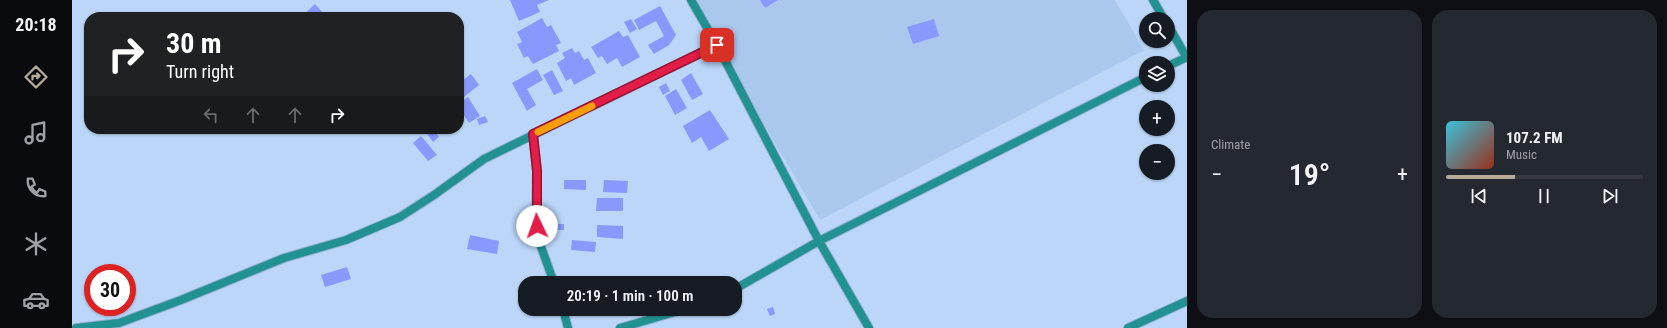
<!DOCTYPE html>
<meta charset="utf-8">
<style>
body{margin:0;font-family:"Roboto Condensed",sans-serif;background:#242831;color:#f1f3f6;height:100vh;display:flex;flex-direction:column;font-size:15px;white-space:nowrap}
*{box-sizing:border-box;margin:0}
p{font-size:13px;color:#9ea1a6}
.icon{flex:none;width:22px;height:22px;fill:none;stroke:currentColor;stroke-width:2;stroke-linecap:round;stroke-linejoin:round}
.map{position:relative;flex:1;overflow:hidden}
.side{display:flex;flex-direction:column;gap:10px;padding:10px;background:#0d0f14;width:480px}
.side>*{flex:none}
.hud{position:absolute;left:12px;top:12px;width:380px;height:122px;border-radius:16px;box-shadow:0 1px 3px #0004;background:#202124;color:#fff;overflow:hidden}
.controls{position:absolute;left:1067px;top:12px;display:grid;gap:8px}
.controls a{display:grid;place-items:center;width:36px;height:36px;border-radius:50%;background:#171b24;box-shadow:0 1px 3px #0004;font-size:20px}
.speed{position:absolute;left:12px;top:264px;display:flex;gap:8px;font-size:20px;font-weight:700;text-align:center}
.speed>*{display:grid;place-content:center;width:52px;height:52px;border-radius:50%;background:#171b24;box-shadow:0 1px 3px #0004;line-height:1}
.speed .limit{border:6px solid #d22;background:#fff;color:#111}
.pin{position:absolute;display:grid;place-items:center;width:34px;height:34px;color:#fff;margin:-17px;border-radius:8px;box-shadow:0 2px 6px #0006}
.me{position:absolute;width:44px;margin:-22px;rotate:357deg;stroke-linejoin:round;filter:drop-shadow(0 0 3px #0008)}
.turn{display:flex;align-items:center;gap:14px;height:84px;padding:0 16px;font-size:18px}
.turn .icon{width:52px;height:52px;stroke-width:2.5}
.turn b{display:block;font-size:28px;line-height:34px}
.lanes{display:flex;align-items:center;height:38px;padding:0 16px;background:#0003;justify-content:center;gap:20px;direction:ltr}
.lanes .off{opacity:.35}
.big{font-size:30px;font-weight:600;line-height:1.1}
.side .widget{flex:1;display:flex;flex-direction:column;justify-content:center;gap:6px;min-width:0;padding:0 14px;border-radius:16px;background:#242831}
.song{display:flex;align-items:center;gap:12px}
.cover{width:48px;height:48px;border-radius:6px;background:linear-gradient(135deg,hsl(190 70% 55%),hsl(10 70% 35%))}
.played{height:4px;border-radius:2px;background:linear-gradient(90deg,#b6ab98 35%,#363941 35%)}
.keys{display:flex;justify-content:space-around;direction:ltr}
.heat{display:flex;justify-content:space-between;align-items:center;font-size:22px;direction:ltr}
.side .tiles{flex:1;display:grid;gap:10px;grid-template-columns:repeat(2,1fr)}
.trip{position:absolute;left:446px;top:276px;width:224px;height:40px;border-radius:16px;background:#171b24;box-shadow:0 1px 3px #0004;font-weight:600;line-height:40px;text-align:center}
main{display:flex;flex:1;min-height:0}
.tab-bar{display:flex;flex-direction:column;width:72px;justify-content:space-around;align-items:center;background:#090b0e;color:#9ea1a6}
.tab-bar .icon{width:28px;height:28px}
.tab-bar .current{color:#b6ab98}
.tab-bar b{font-size:18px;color:#f1f3f6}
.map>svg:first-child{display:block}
</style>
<main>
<nav class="tab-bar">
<b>20:18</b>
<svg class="icon current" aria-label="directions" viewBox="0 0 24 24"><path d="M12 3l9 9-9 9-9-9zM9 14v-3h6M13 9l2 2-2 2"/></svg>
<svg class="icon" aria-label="music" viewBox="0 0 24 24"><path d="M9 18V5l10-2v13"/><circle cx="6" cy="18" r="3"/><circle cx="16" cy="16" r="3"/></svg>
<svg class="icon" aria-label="phone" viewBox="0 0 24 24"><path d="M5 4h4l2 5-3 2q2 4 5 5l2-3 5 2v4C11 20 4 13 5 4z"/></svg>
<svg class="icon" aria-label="climate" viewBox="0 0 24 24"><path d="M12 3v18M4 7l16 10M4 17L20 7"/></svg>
<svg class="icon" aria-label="car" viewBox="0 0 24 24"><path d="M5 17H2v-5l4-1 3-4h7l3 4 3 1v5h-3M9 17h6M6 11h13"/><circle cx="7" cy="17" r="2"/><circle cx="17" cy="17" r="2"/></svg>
</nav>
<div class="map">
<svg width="1115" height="328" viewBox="0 0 1115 328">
<rect width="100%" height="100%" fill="#bbd6f9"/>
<!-- built -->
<path fill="#aac8ee" d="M619,0h424l29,50 -324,170z"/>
<!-- building -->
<path fill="#8899fe" d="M438,0h39l-12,5 3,7 -21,9z
M688,0h18l-13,8z
M243,4l8,9 -4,4h-18z
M588,6l16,29 -7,10 -15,9 -6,-9 16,-9 -8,-15 -17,9 -5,-10z
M470,18l5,9 4,-2 10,18 -5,2 3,6 -26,13 -5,-8 -4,2 -7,-14 5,-2 -5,-10z
M559,19l6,10 -7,4 -6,-11z
M862,19l5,17 -26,8 -6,-17z
M547,31l4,6 5,-2 12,22 -18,10 -5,-9 -10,6 -5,-8 -4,2 -7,-11z
M500,48l3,5 4,-2 5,9 4,-2 8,15 -22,12 -3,-7 -5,3 -9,-18 8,-5 -3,-5z
M465,69l6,11 -16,9 9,16 -9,6 -15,-28z
M480,70l11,21 -9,4 -11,-20z
M619,73l12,21 -11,6 -11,-20z
M399,74l8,11 -20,16v-18z
M594,83l4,8 -7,4 -4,-8z
M604,89l11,19 -12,7 -10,-19z
M396,97l12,19 -11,7 -10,-15v-5z
M638,110l19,29 -20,12 -8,-14 -9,6 -9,-17z
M413,116l3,6 -9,3 -2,-6z
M355,129h6l6,8 -6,5 -8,-11z
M349,136l16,19 -9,6 -15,-18z
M492,180h22v10l-22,-1z
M532,180l24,1 -1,12 -24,-1z
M525,198h26v13h-27z
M483,224h9v6h-8z
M525,225l26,1v13l-26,-2z
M398,235l29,6 -2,13 -30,-5z
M500,240l24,2 -1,10 -24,-2z
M275,267l4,12 -26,8 -4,-12z
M701,307l2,7 -5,2 -3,-7z
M537,309h32v2l-31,3z"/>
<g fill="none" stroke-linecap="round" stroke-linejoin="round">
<defs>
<path id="minor" d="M619,0l26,45 102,196 327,-164
M1096,66l19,-9
M461,134l4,37 -1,40 3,30 15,42
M663,289l84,-48 50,87
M491,309l5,19
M4,328l43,-5 62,-23 103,-42 62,-18 54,-23 34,-22 50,-36 233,-114
M548,328l65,-19
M1056,328l59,-27"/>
<path id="tertiary" d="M1081,0l11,19
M1096,25l19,33"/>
</defs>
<!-- minor casing -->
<use href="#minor" stroke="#99b2d3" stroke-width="10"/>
<!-- tertiary casing -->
<use href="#tertiary" stroke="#99b2d3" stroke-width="10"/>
<!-- minor -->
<use href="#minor" stroke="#229191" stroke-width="8"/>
<!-- tertiary -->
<use href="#tertiary" stroke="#229191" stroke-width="8"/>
</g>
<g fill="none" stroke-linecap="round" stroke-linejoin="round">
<defs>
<path id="route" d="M465,226v-55l-4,-37 184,-89"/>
</defs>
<!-- route casing -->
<use href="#route" stroke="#92132f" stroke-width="10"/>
<!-- route -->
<use href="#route" stroke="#e11d48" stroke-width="7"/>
<!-- slow -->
<path stroke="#f59e0b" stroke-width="7" d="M466,132l54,-26"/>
</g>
</svg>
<div class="controls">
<a><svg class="icon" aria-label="search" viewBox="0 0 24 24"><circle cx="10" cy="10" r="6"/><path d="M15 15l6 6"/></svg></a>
<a><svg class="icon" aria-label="layers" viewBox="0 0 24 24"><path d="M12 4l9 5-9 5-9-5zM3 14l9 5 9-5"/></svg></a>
<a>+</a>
<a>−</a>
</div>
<div class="speed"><div class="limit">30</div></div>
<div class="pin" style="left:645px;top:45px;background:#d93025"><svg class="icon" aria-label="arrive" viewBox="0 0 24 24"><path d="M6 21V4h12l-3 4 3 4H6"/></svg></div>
<svg class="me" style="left:465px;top:226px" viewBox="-20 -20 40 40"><circle r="19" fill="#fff"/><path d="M0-13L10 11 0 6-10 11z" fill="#e11d48"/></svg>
<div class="trip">20:19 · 1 min · 100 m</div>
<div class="hud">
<div class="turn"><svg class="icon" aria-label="right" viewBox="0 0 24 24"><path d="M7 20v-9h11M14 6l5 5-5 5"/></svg><div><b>30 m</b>Turn right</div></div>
<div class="lanes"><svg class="icon off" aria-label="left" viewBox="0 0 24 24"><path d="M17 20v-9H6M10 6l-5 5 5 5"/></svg><svg class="icon off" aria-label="ahead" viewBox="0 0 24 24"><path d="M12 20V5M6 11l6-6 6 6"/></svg><svg class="icon off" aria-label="ahead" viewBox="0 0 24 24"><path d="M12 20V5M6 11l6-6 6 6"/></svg><svg class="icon" aria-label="right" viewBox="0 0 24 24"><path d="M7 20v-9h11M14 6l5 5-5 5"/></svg></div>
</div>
</div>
<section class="side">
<div class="tiles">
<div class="widget"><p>Climate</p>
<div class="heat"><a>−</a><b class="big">19°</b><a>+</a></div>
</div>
<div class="widget">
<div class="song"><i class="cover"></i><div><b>107.2 FM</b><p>Music</p></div></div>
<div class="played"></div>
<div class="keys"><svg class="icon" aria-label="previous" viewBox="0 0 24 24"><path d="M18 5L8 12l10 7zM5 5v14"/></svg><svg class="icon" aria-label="pause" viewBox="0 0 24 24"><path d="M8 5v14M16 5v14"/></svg><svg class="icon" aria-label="next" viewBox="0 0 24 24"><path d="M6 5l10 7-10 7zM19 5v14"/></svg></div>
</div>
</div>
</section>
</main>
